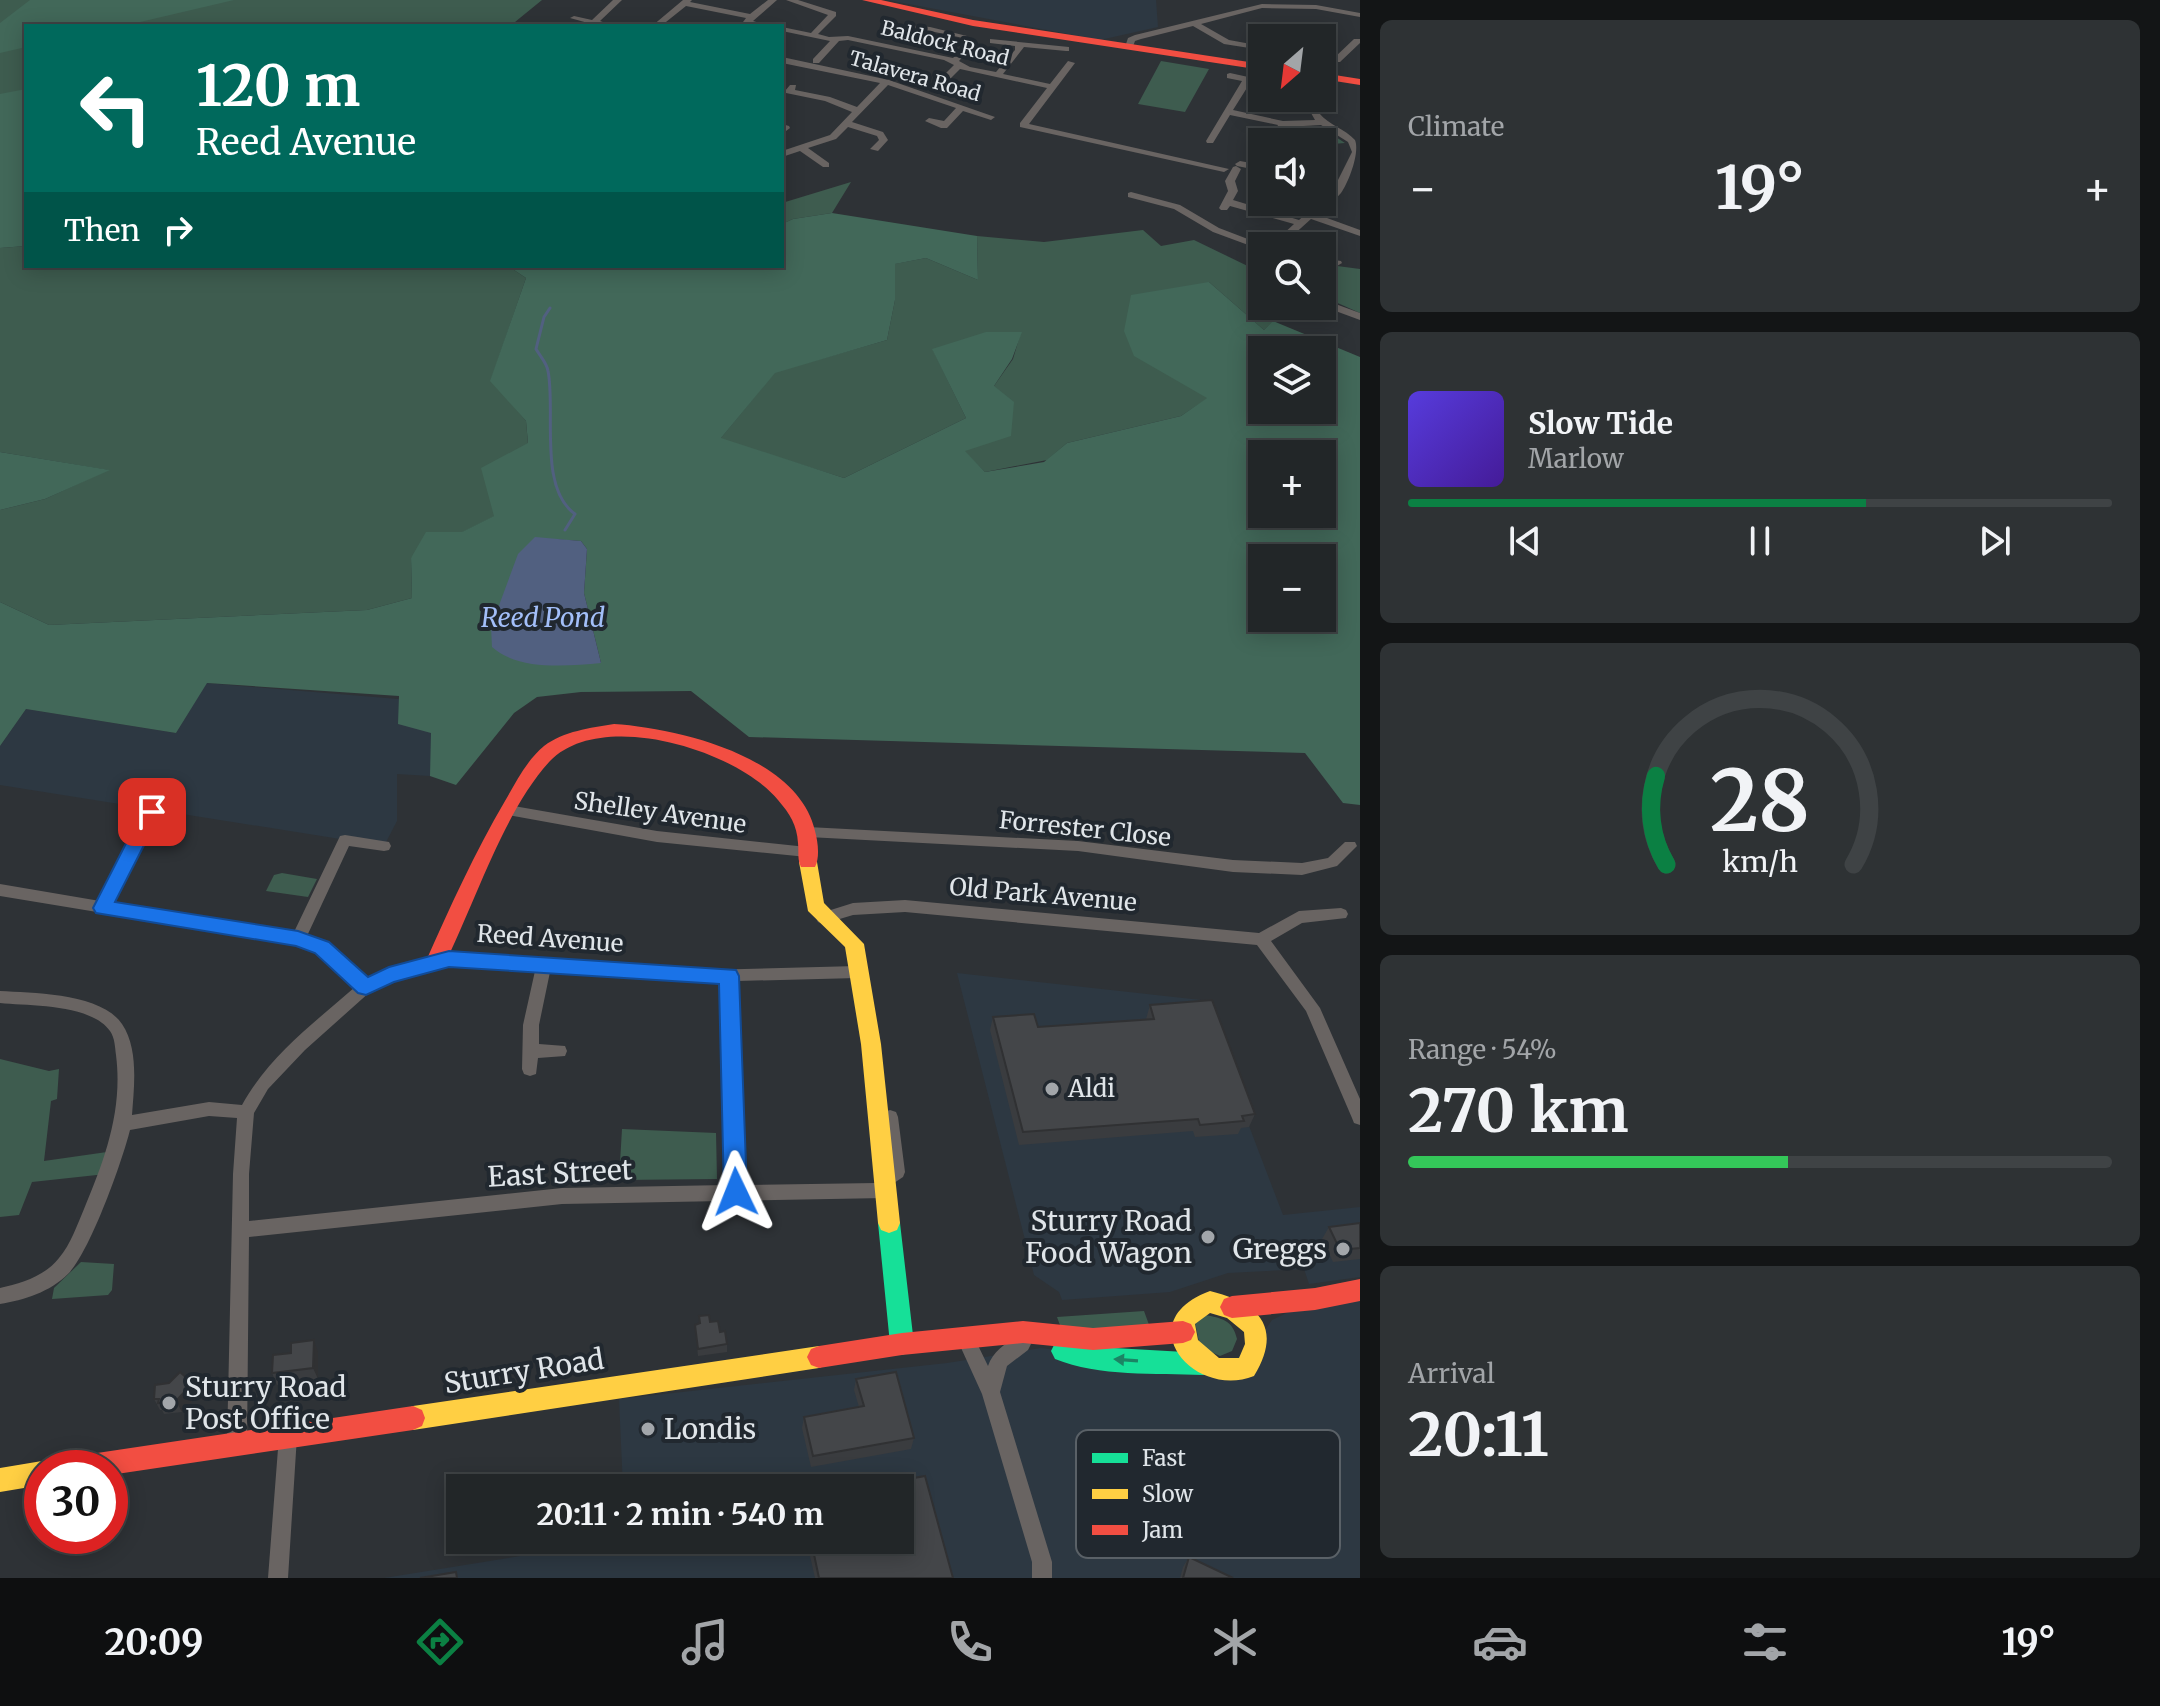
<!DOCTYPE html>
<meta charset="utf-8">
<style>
body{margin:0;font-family:Merriweather,serif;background:#2e3234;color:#f1f3f6;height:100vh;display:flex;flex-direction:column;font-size:30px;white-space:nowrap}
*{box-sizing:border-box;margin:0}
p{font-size:26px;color:#a2a5a8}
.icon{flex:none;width:44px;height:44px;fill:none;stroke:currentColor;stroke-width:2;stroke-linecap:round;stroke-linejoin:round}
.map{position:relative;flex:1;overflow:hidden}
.drawer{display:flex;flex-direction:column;gap:20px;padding:20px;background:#131516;width:800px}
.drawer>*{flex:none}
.guide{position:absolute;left:24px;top:24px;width:760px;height:244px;border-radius:0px;box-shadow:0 4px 20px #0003,0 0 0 2px #3f4345;background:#00695c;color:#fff;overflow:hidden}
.needle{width:52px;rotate:208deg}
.buttons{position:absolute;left:1248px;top:24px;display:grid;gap:16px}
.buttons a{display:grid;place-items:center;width:88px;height:88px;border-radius:0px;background:#222628;box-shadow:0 4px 20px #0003,0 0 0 2px #3f4345;font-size:40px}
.speed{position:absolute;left:24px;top:1450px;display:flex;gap:16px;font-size:40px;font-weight:700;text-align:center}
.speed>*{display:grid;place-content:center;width:104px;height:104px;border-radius:50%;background:#222628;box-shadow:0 4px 20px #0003,0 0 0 2px #3f4345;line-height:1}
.speed .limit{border:12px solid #d22;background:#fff;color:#111}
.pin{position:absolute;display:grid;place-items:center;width:68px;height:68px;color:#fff;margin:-34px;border-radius:16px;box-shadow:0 4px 12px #0006}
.me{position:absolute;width:88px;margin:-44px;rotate:358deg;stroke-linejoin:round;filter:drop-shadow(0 0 6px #0008)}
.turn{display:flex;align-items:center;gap:28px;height:168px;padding:0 40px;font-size:36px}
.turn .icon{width:104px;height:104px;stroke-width:2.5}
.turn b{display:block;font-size:56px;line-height:68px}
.then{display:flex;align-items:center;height:76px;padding:0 40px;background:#0003;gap:16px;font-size:30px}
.big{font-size:60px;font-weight:700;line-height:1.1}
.drawer .card{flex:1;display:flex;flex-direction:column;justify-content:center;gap:12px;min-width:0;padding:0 28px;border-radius:12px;background:#2e3234}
.drawer .dial{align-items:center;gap:0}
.dial svg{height:208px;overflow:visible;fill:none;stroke:#3f4345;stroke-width:7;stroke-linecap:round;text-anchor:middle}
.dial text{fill:#f1f3f6;stroke:none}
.song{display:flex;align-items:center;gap:24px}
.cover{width:96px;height:96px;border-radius:12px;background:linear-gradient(135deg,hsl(250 70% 55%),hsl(260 70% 35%))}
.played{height:8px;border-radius:4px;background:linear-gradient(90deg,#0b8043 65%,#3f4345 65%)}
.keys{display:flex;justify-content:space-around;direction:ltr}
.heat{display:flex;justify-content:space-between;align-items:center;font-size:44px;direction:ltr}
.charge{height:12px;border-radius:6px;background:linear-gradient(90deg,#34c759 54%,#3f4345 0)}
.trip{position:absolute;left:446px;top:1474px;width:468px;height:80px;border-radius:0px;background:#222628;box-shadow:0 4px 20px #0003,0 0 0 2px #3f4345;font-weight:700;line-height:80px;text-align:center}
.menu{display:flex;height:128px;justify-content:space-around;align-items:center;background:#0e0f10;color:#a2a5a8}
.menu .icon{width:56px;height:56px}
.menu .current{color:#0b8043}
.menu b{font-size:36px;color:#f1f3f6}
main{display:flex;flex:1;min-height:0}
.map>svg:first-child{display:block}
</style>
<main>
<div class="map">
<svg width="1360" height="1578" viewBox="0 0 1360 1578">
<rect width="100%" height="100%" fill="#2e3236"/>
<!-- built -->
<path fill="#2d3842" d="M887,0h269l2,27 -58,13z
M206,683l240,20 -16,73 -33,-2v47l-13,25 -384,-61v-39l26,-37 150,24z
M957,973l244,27 82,215 77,-8v70l-51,7 -5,-15 -76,4 -58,19 -108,8 -3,-8 -25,-17z
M1360,1290v288h-976l237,-38h279v-52h-277l-4,-89 328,-36 94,-15 181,23 36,-31 14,-20 43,-21z"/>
<!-- green -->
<path fill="#3e5c4f" d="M0,0h542l-27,22 17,4h-506v114h-26z
M1161,61l48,8 -24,43 -47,-8z
M1319,126l26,17 -12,1 -14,-8 12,8 -9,2v-4l-37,-3 2,-12 18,5 -6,-3z
M851,182l-19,31 -39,6 -11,5v-21z
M1143,230l18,16 33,-6 64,31 4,3v32h28l-26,24 -55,-48 -1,116 -27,18 -114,27 -20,17 -62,12 -21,-21 30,-65 19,-27 8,-27 -88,18 33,68 -122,60 -124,-39 55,-67 112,-32 8,-40 -1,-36 32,-6 52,22 -1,-44 67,6z
M26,246v20h482l18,12 -35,102 35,41 2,23 -33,72 -84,42 1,40 -45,12 -318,15 -49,-23v-92l45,-11 63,-29 -108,-18v-204z
M1322,264l38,5v44l-38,-17z
M282,873l35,6 -9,18 -42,-6 8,-16z
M0,1059l49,12 10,-2 -2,30 -6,2 -7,60 70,-10 -8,23 -74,8 -13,33 -19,2z
M622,1129l94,4 1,46 -98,1z
M81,1262l33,2 -2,26 -4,5 -56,4 2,-11z
M1144,1311l8,22 -91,-5 -4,-11z
M1205,1315c16,3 28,5 32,24l-5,12 -12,5 -20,-9 -5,-25z"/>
<!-- forest -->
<path fill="#426859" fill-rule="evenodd" d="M30,0h204l-111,26h-97v21l-26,6v-30z
M26,89v157l-26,2v-154z
M832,213l145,23 1,44 -52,-22 -31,6v36l-8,40 -112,33 -54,65 123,40 122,-60 -34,-69 54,-17h36l-10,27 -18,27 20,16 -3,34 -46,15 20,21 59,-10 23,-19 114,-27 26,-18 -73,-42 -10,-25 7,-36 78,-13 55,48 9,-9 87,36v448l-17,-2 -38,-50 -556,-16 -58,-46 -110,1 -44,5 -23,16 -58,72 -26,-9 1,-43 -33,-9 1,-28 -192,-13 -31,50 -150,-24 -26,37v-144l49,23 318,-15 45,-12 -1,-40 15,-26h36l32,-16 -13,-48 47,-25 -2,-22 -36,-40 36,-103 -18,-12h274v-42l11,-5zM1262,350h60v60h-60zM1262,454h60v60h-60zM535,538l46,3 6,8 -3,44 17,70h-65l-45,-37zM1262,558h60v60h-60z
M0,452l110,18 -65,29 -45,11z"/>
<!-- water -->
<path fill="#516080" d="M535,537l46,4 6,8 -3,44 17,70c-34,3 -82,8 -109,-16l-1,-20 27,-73z"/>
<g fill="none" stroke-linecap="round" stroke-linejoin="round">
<!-- stream -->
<path stroke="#516080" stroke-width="3" d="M550,308l-6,9 -8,32c4,7 11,14 12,22 8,39 -10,117 27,143l-10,16"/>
<!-- street -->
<path fill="#696462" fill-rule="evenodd" d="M613,0h9l-22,21 14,5h-15l-29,-8 4,-2 18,4z
M683,0h9l-2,2 60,12 18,-14h9l-24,21 17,5h-16l-11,-4 3,-4 -60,-12 -25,20h-9z
M786,0h12l38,12v4l-18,18 11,3 19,-1 105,22 17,-16 4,2 -15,17 11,6 26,5 19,-22v-4l-25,-3v-4l79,8v4h-3l-42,-4 -21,27 47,10 18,-23 7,2 -46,61 200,45 -5,3 -204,-45v-4l27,-35 -87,-19 -20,20h-6v-4l20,-20 -10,-5 -96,-20 -9,1 -20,22h-6v-4l17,-18 -48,-10v-4l29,6 17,-18z
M1262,4l54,1 44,8v4l-44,-8 -54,-1 -61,16 28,16 33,6v4l-38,-6 -31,-18 -52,13 -6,2 -3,8 -7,-2 3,-9 7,-3z
M895,24l35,3 37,9 -4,2 -33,-7 -38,-3 -1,-2z
M1302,29l4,2 -1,2 -12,5h-11z
M1354,39h6v4l-20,19h-6v-4z
M782,57l107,23 106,37 -4,3 -28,-9 -16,17h-6l-16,-7 4,-3 15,3 12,-13 -68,-23 -36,37 31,10 5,8 -10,11 -8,-2 9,-9 -2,-4 -29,-9 -12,12 -28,9 21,15v4h-6l-23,-16 -18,6v-6l48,-16 22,-23 -27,-11 -39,-8 -1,-2 5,-6h6l-1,5 35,7 27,10 23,-24 -98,-20z
M858,63l40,8 4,3 -4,3 -43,-9v-4z
M1230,73l32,7v4l-12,-1 -17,27 50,11 32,-1 -4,-7 7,-15h4v-7l7,-13 7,-2 1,2 -18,35c10,12 26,16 36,27 5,12 -6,42 -14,53 -7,8 -17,14 -25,21l44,16v6l-49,-17 -30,27h-11l24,-22 -64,-18 -3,4h-6l-2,-2 9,-17 -3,-10 8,-14 3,-1 5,3 -6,12 3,10 -5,9 66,20 20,-18h3v-3l9,-8 -9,-2v-6l13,3 17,-34 -4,-10 -27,-17 -35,2 -5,7 3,8h-10l-1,-8 5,-9 -48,-10 -17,28h-6l-1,-2 36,-60 -15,-3v-4z
M782,124l7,2 1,2 -4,3 -4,-1z
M1240,161l22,4v6l-25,-5 -2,-2z
M1131,192l49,13 39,23 47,18h-4v4l-3,-1 -46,-17 -39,-23 -46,-12v-4z
M1322,258l19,3 1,2 -5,3 -15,-2z
M1322,299l38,14v7l-38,-14z
M153,803l7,5 -10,26 -37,69 181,29 46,-96 5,-1 44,7 2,4 -2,4 -5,1 -35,-5 -42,90 20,8 40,35 22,-10 60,-16 256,17 152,-4 5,2 3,4 -3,4 -5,2 -120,3 7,204 132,-2 2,-7 10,-7 -6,-52 2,-5 6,-2 6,2 2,5 7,55 -2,5 -12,8 3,5 -3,5 -6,3 -323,6 -313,33 -2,207 -3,7 -7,2 -7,-2 -3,-7 6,-270 4,-56 -28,-2 -79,14c-8,32 -40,122 -62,144 -18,18 -44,26 -68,30v-16c22,-5 45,-12 59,-30 12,-14 18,-33 25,-49 21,-50 39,-99 32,-154 -1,-7 -1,-17 -6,-24 -19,-27 -80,-25 -110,-28v-12c34,2 101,2 122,33 17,25 12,63 10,91l77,-13 33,3c27,-49 72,-82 113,-118l-38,-35 -20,-7 -297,-49v-12l100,17 36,-67 10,-26zM449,965l86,6 -12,54 -1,44 2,5 6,2 6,-2 2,-16 27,-2 2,-5 -2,-5 -26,-2v-19l11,-53 171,10 6,203 -165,3 -313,33v-47l5,-61 14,-24 37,-39 66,-59 22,-11z
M508,805l149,26 150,16 5,1 2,4 -2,4 -5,1 -150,-15 -154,-28 -2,-4z
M808,827l270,14 155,19 69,3 26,-5 17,-16h10l2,4 -20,20 -35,9 -69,-3 -155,-21 -270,-14 -5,-1 -2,-4 2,-4z
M905,900l354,33 40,-22 42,-3 5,2 2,4 -2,4 -44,5 -31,18 49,67 40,91v26l-6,-2 -2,-5 -46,-107 -49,-66 -352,-33 -52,3 -30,9 -5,-2 -2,-4 2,-4 35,-11z
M966,1330l6,3 16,33c5,-15 20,-25 34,-31l6,3 3,6 -3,6 -21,16 -7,26 52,170v16h-20v-16l-50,-168 -25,-55 3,-6z
M288,1427l7,2 2,7 -9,142h-20l11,-142 2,-7z"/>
<!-- fast -->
<path fill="#16e098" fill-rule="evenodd" d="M889,1213l8,3 3,7 14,121 -4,8 -8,3 -8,-3 -4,-8 -12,-121 3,-7z
M1063,1340l51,8 89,5 8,3 4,8 -4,8 -8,3c-47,-2 -104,2 -148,-16l-4,-8 4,-8z"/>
<!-- slow -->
<path fill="#ffcf43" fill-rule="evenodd" d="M808,855l7,2 2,5 7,41 40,41 17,100 19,179 -3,7 -8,3 -8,-3 -3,-7 -17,-179 -16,-97 -37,-36 -9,-49 2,-5z
M1210,1291c50,12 73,37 44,85 -61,24 -126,-55 -44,-85zM1210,1313l17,5 17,14 1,12 -6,14h-20l-21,-18 -3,-16z
M819,1346l8,3 4,8 -4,8 -8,3 -406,62 -9,-4 -3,-8 3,-8 9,-4z
M42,1461l10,7h-10v17l-42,7v-24z"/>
<!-- jam -->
<path fill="#f24e42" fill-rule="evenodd" d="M862,0h19l92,20 289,44v6l-289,-44z
M1322,73l38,6v6l-38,-6z
M614,724c63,4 184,32 201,107 3,11 5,26 0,36h-14c-4,-8 -2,-15 -3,-24 -1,-18 -8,-29 -20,-43 -41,-50 -177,-92 -228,-39 -47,51 -75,143 -107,206l-7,2 -7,-2 -3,-6c24,-54 49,-109 79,-160 11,-19 22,-41 39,-55 20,-15 46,-18 70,-22z
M1360,1279v22l-45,9 -83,8 -8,-3 -4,-8 4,-8 8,-3 83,-8z
M1023,1321l70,7 90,-7 8,3 4,8 -4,8 -8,3 -90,7 -70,-7 -121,12 -83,13 -8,-3 -4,-8 4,-8 8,-3 83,-13z
M413,1406l9,4 3,8 -3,8 -9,4 -303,45v-7h-45l3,-9 9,-3z"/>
</g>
<!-- wall -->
<path fill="#3a3c3f" d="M1150,1005l105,109 -6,13 -8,1 -3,6 -43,3 -2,-6 -174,14 -29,-115 3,-13 45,10 108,-8z
M1360,1223v36l-27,3 -11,-23 7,-12z
M699,1316l11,6 10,10 7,12v8l-29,4 -3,-31 4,-1z
M318,1352v27l-41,6 -5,-12z
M856,1379l58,59 -3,11 -100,18 -9,-39 2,-11 55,-10 -5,-17z
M195,1392l-2,2 2,4 -13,14 -18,2 -2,-4h-2l-6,-11z
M812,1545l141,33h-138l-5,-22z
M1189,1557l44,21h-53l3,-11z"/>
<!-- shaded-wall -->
<path fill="#303133" d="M314,1340l4,12v27l-5,-11z
M190,1381l5,11 -2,2 2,4 -13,14 -6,-11z"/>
<!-- building -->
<path fill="#444649" stroke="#303133" stroke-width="2" d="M1212,1000l43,114 -13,2 2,5 -44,4 -2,-6 -175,13 -30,-115 41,-3 4,13 116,-8 -4,-14z
M1360,1223v25l-20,2 -11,-23z
M709,1315l1,7 8,-1 2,11 5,-1 2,13 -29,5 -3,-24 5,-2 -1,-7z
M314,1340l-1,28 -41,5 1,-18 18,-2v-10z
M180,1372l10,9 -4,3 4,2 -14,15 -18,2 1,-4h-5l1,-14 14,-2z
M896,1372l18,66 -101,18 -9,-39 60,-11 -8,-27z
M925,1476l28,102h-134l-7,-33 28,-5h60v-52h-41z
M1189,1557l44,21h-50z
M456,1572l1,6h-37z"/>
<!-- one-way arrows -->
<defs><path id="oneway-solid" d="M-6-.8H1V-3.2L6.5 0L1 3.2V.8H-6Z" transform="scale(2)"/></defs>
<use fill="#1c8464" href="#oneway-solid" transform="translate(1126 1360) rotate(-176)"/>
<!-- route -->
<path fill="#1a73e8" stroke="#114b97" stroke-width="2" d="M152,805l9,7 -46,90 183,29 31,11 39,35 21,-10 60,-16 287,19 3,6 8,216 -4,7 -7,3 -8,-3 -4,-7 -5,-208 -270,-17 -55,15 -28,13 -8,-2 -43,-40 -19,-7 -200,-33 -3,-5 49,-96z"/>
<!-- markers -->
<g fill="#a2a6aa" stroke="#21282f" stroke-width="3">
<circle cx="1052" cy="1089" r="8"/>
<circle cx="1208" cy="1237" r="8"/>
<circle cx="1343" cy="1249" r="8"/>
<circle cx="169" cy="1403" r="8"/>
<circle cx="648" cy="1429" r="8"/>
</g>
<g text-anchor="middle" stroke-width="8" stroke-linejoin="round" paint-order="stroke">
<!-- far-street labels -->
<g font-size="20" fill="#e0e5e9" stroke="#21282f">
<text transform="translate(945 43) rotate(14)" y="7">Baldock Road</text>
<text transform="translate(915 76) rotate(16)" y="7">Talavera Road</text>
</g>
<!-- street labels -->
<g font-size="24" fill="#e0e5e9" stroke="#21282f">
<text transform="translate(660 813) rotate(8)" y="8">Shelley Avenue</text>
<text transform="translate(1085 829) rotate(6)" y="8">Forrester Close</text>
<text transform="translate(1043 895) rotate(5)" y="8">Old Park Avenue</text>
<text transform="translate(550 939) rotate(4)" y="8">Reed Avenue</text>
</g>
<!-- poi labels -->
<g font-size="24" fill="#e0e5e9" stroke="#21282f" text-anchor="start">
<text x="1068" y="1097">Aldi</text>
</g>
<!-- water labels -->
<g font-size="26" font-style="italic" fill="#a3bff9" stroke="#21282f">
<text x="543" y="627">Reed Pond</text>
</g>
<!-- near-street labels -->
<g font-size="28" fill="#e0e5e9" stroke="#21282f">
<text transform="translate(560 1173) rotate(-3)" y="10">East Street</text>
<text transform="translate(524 1371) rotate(-9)" y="10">Sturry Road</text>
</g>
<!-- near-poi labels -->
<g font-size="28" fill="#e0e5e9" stroke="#21282f" text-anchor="end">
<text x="1192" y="1231">Sturry Road<tspan x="1192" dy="32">Food Wagon</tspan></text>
<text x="1327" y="1259">Greggs</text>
<text x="185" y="1397" text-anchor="start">Sturry Road<tspan x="185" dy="32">Post Office</tspan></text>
<text x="664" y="1439" text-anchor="start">Londis</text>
</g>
</g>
<!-- legend -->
<rect x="1076" y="1430" width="264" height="128" rx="12" fill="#21282f" stroke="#5a6167" stroke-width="2"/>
<rect x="1092" y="1453" width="36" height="10" fill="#16e098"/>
<rect x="1092" y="1489" width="36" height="10" fill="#ffcf43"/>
<rect x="1092" y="1525" width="36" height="10" fill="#f24e42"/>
<g font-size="22" fill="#e0e5e9">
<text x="1142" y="1466">Fast</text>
<text x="1142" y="1502">Slow</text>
<text x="1142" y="1538">Jam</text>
</g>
</svg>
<div class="buttons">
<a><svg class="needle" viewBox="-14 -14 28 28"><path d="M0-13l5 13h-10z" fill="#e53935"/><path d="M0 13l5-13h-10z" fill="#a2a5a8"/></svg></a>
<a><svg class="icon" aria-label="sound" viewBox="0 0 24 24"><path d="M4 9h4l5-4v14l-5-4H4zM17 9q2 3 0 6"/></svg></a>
<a><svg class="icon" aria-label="search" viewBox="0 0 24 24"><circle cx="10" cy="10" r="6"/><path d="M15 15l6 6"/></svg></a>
<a><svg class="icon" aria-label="layers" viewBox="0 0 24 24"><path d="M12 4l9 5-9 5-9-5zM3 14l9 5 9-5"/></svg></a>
<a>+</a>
<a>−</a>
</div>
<div class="speed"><div class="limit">30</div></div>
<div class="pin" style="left:152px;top:812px;background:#d93025"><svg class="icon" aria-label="arrive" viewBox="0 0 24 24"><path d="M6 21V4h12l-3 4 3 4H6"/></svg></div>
<svg class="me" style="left:736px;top:1192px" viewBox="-20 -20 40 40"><path d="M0-17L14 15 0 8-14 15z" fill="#1a73e8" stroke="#fff" stroke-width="4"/></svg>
<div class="trip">20:11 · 2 min · 540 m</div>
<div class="guide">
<div class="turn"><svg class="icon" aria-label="left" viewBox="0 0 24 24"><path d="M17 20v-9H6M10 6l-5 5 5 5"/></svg><div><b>120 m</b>Reed Avenue</div></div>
<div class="then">Then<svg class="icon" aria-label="right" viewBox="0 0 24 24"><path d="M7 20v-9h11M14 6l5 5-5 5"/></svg></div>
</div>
</div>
<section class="drawer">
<div class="card"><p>Climate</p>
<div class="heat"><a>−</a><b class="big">19°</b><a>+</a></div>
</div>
<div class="card">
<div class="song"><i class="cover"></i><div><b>Slow Tide</b><p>Marlow</p></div></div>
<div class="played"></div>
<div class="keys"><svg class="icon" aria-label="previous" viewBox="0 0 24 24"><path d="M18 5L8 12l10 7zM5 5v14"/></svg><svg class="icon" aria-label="pause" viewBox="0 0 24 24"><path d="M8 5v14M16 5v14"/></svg><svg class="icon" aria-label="next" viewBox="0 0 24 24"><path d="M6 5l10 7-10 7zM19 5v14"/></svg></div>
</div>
<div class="card dial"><svg viewBox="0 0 100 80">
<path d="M14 69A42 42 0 1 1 86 69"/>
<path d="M14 69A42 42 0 0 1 10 35" stroke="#0b8043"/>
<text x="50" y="56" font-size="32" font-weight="700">28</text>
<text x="50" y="72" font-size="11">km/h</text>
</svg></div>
<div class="card"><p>Range · 54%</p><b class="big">270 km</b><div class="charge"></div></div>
<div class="card"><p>Arrival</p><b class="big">20:11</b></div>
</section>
</main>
<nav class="menu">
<b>20:09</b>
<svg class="icon current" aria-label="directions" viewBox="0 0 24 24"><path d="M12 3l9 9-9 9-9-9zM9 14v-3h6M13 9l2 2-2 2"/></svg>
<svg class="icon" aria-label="music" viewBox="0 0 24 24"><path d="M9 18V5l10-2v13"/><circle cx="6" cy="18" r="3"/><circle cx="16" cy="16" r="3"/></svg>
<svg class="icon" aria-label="phone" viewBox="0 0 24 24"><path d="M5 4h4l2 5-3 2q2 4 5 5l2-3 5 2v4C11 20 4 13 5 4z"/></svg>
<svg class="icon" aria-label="climate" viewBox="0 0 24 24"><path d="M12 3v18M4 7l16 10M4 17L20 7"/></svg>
<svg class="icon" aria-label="car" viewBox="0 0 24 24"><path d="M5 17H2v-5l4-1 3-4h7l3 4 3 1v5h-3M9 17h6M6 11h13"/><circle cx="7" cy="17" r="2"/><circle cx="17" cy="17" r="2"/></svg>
<svg class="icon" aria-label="filters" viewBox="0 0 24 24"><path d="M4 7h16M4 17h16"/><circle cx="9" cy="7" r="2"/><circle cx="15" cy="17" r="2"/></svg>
<b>19°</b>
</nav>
